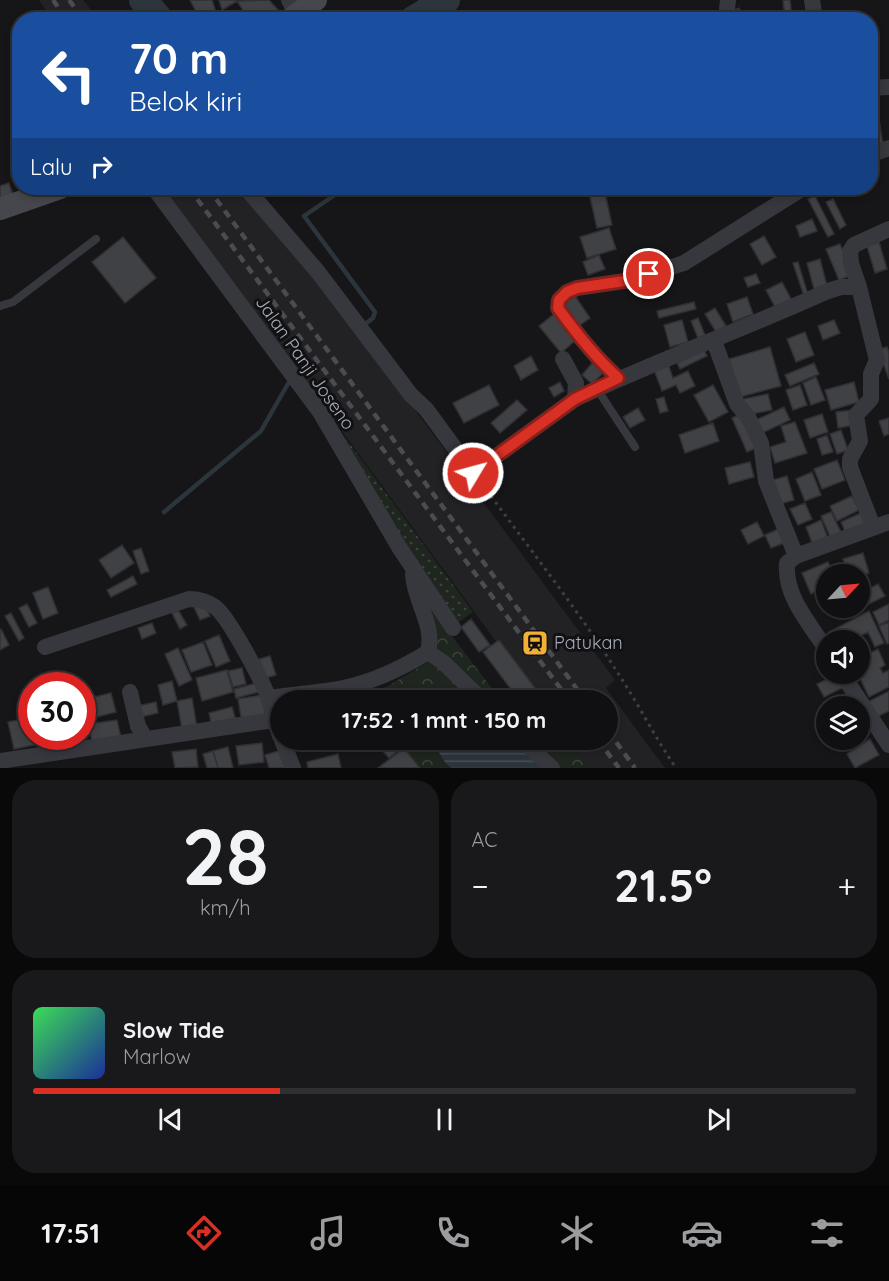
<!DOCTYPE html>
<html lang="id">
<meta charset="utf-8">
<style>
body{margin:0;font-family:Quicksand,sans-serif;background:#19191b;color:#f1f3f6;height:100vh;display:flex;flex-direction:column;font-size:22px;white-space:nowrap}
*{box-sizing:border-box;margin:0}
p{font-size:20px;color:#9c9d9f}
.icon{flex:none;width:33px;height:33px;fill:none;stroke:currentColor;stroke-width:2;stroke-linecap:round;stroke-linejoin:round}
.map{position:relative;height:768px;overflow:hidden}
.drawer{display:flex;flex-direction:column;gap:12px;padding:12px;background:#09090a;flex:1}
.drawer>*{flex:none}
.guide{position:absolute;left:12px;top:12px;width:866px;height:183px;border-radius:24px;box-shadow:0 3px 9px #0003,0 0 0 2px #303032;background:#1a4fa0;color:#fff;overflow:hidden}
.needle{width:39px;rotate:64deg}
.buttons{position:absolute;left:816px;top:564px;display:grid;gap:12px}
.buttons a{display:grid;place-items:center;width:54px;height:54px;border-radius:50%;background:#101012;box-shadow:0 3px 9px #0003,0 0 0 2px #303032;font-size:30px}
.speed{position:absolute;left:18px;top:672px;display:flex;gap:12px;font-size:30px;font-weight:700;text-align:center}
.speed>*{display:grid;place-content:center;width:78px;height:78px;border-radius:50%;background:#101012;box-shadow:0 3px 9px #0003,0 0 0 2px #303032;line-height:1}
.speed .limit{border:9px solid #d22;background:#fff;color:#111}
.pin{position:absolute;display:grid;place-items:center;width:51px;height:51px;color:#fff;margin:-26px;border:3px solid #fff;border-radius:50%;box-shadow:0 2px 6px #0007}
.me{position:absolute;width:66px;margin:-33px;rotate:53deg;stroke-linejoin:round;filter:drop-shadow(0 0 4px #0008)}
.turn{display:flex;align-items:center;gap:21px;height:126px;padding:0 18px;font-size:27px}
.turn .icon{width:78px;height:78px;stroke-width:2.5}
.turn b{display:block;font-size:42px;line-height:51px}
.then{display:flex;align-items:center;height:57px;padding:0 18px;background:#0003;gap:12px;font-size:22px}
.big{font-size:45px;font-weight:700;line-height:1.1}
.drawer .tile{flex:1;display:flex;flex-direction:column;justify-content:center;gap:9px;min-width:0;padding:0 21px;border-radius:24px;background:#19191b}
.drawer .dial{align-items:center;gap:0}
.dial b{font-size:78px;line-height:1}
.song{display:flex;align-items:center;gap:18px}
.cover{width:72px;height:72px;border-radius:9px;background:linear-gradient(135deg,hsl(130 70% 55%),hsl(230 70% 35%))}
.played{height:6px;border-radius:3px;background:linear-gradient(90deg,#d93025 30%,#303032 30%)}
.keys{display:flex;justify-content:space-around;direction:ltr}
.heat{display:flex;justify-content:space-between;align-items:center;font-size:33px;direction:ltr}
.drawer .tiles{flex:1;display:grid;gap:12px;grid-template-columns:1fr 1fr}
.tile:last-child{grid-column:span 2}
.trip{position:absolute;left:270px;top:690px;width:348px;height:60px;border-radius:30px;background:#101012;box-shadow:0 3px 9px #0003,0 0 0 2px #303032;font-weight:700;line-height:60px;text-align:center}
.tab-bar{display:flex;height:96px;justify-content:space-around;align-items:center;background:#060607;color:#9c9d9f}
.tab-bar .icon{width:42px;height:42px}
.tab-bar .selected{color:#d93025}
.tab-bar b{font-size:27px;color:#f1f3f6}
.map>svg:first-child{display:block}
</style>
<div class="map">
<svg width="889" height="768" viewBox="0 0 889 768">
<defs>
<pattern id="grass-dots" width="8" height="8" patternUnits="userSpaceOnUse" patternTransform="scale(1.5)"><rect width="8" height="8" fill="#1e261f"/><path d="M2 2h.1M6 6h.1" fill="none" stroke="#3c433d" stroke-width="1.8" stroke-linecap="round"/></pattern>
<pattern id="forest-crowns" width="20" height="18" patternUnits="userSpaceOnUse" patternTransform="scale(1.5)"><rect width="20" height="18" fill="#1e261f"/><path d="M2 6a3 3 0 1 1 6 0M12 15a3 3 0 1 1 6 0" fill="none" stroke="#3c433d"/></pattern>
<pattern id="water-rules" width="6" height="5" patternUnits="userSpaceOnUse" patternTransform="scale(1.5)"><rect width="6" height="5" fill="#2c353c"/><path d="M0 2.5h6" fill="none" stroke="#485056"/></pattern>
</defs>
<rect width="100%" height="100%" fill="#161618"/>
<!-- built -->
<path fill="#222225" d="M39,0h44l16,19h-48z
M164,188h74l68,81 101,130 208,281 -9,8 59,80h-77l-21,-28h41v-40h-69z"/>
<!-- grass -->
<path fill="url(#grass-dots)" d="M320,403l153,209 -17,12 -53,-79z"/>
<!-- forest -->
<path fill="url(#forest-crowns)" d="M428,605l73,95h-133l-3,-4 23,-10 40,-24 9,6c2,-23 -2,-42 -9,-63z
M397,740h170l21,28h-169z"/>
<!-- water -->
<path fill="url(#water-rules)" d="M431,740h83l26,28h-89l-6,-6z"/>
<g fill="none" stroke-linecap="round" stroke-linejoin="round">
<!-- stream -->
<path stroke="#2c353c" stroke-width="4.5" d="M345,188l-41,28 71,96 -2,6 -9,7
M164,512l97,-81 28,-49"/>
<!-- river -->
<path stroke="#2c353c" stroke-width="28" d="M143,0l17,20
M413,20l33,-20"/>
</g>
<!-- building -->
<path fill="#404145" stroke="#303034" stroke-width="1.5" d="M190,0h22l5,15 -8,5h-9z
M219,0h17l1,1 -15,9z
M269,0l10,11 -10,9h-20l-12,-19z
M783,0h7l2,18 -7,1z
M739,8l5,9 -5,3h-17l-2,-3z
M879,119l4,26 -13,2v-27z
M9,183l4,12 -13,4v-13z
M588,188h16l8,37 -15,3z
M815,196l19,38 -6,3 -20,-38z
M833,199l13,26 -6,4 -14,-27z
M812,219l5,12 -17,6 -4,-11z
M609,228l7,21 -29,9 -7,-21z
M764,236l12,21 -14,8 -12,-21z
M123,237l33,41 -31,25 -33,-41z
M879,242l8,27 -12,4 -8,-27z
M840,244l12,31 -13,5 -13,-31z
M599,255l6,14 -17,6 -5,-13z
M820,259l7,27 -13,3 -7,-26z
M798,262l10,33 -4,1 -11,-33z
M756,274l4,9 -12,4 -4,-9z
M782,282l9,17 -16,8 -9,-17z
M575,296l15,22 -14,10 -15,-23z
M747,297l6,17 -20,8 -6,-18z
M694,302l2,7 -37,9 -2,-7z
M715,308l11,18 -10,6 -11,-18z
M554,314l22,26 -15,13 -22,-27z
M698,318l7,17 -7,3 -7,-17z
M682,320l6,22 -18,5 -6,-22z
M834,320l6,13 -17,7 -5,-14z
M805,332l9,23 -18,7 -9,-23z
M770,347l11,39 -41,11 -11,-38z
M887,347l2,6v26l-11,-29z
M704,350l3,6 -27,13 -3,-6z
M531,356l7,14 -17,10 -7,-14z
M593,362l11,10 -12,12 -10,-9z
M814,363l5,11 -29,12 -5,-11z
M668,364l5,14 15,-7 7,15 -15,7 -4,-8 -14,6 -8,-21z
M816,377l9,23 -14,5 -8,-22z
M560,382l4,9 -10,6 -5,-9z
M854,382l5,20 -28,8 -6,-20z
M489,385l10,20 -35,18 -11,-20z
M713,385l15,27 -19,10 -15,-27z
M800,385l7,20 -14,5 -7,-20z
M768,394l4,16 -25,5 -4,-16z
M664,397l4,14 -8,2 -4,-14z
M517,400l10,10 -27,23 -9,-10z
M784,407l6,13 -28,13 -6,-13z
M638,408l7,12 -15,8 -7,-11z
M853,410l2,15 -17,3 -2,-16z
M741,414l15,34 -9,4 -15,-34z
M822,414l6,18 -18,6 -6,-18z
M889,418v16l-5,2 -5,-15z
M795,422l12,31 -32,10 -5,-16 16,-5 -5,-16z
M713,423l6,18 -34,12 -6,-18z
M841,430l7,20 -11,4 -7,-20z
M827,435l6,17 -11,3 -5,-16z
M837,460l8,20 -23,9 -8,-20z
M750,462l4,15 -25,7 -4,-16z
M812,472l9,23 -16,6 -9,-22z
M787,476l7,24 -14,4 -7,-24z
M852,496l7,14 -22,11 -7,-15z
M805,503l7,16 -14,6 -8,-16z
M831,512l12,24 -11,5 -11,-25z
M861,513l6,14 -20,9 -6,-14z
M821,520l8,21 -15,7 -8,-21z
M757,522l7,14 -16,8 -7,-14z
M783,527l6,14 -18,7 -6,-13z
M122,545l12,18 -23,15 -12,-18z
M141,548l8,23 -8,3 -8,-23z
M863,553l6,20 -9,3 -12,-2 -5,-15z
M828,562l6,12h-8v13l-15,7 -9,-21z
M133,576l4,8 -26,13 -4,-7z
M878,584l7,12 -26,13 1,-15z
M48,587l10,26 -15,6 -10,-26z
M203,602l7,14 -10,4 -6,-13z
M27,604l10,19 -8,4 -10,-19z
M889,604v16l-10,5 -6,-13z
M837,608h16l2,3 -13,7z
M178,610l9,15 -7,4 -8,-16z
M869,611l15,32 -9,4 -7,-15 -16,8h-18l-5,-8z
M11,613l13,25 -5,3 -14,-25z
M471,619l19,26 -11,7 -18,-25z
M889,622v21l-2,1 -8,-18z
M152,623l4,10 -14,6 -4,-11z
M1,629l8,16 -9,5v-20z
M219,635l11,26 -14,6 -11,-26z
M499,640l45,60h-25l-36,-48z
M203,642l9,23 -21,7 -9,-22z
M178,648l14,32 -13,6 -14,-32z
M878,649l7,16 -5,3 3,5 6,-3v17l-20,10 -11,-23h2v-16z
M270,656l6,19 -11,3 -6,-19z
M242,668l4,16 -13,3 -5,-16z
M227,670l6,22 -31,9 -6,-23z
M838,674l8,12 -22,11 -7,-13z
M172,681l5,20 -14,4 -5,-20z
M257,683l2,9 -23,6 -2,-9z
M889,691v20l-15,7 -8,-15z
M111,693l5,19 -34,9v-21z
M262,695l4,24 -24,4 -4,-24z
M192,698l5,30 -15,2 -5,-29z
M156,702l2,11 -18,4 -3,-11z
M232,707l4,14 -24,6 -3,-14z
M32,717v19h6l1,8 -25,5 -6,-27z
M117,720l4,18 -29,5 -3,-19z
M53,736h22l1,4 -22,5z
M870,739l9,16 -24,13 -8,-14z
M393,740l8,8 -12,10 -8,-9z
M262,743l2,19 -25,3 -3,-19z
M228,747l5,21h-15l-5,-17z
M404,748l16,20h-42z
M196,749l2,18 -23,1 -3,-16z
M285,749l5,19h-21l-4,-13z
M213,751l5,17h-11l-4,-14z
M338,754l3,14h-33l-1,-6z"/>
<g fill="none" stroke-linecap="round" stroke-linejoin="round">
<!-- path -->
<path stroke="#3d3f44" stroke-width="3" stroke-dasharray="3 4.5" stroke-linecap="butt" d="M482,484c47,64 97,127 139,194 19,29 35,61 55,90"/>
<!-- lane -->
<path stroke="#37383d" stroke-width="8" d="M0,306l13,-4 83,-63
M597,389l38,58"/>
<!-- street -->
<path stroke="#37383d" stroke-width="16" d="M289,0l7,14
M812,0l3,20
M727,9l1,-9
M870,88l19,-1
M870,155l19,-7
M154,188l166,224 79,135 54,81
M246,188l72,84 93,123 15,14 47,64 102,-74 1,-16 -13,-24
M714,341l23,63 11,13 13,26 5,38 30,75
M618,378c-23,-21 -42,-45 -60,-70l1,-8 8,-8 10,-4 54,-8 53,-17 119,-75
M575,399c83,-39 169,-70 253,-108l13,-4h18
M873,527l-23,-60v-8l10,-18 -4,-26 15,-16v-25l6,-14 -18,-73 -8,-24 -1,-12 4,-6 35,-16
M45,647l144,-48c10,0 18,2 26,8 13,9 49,76 54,93 4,12 7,24 11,36
M826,649c-16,-25 -42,-53 -39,-86l9,-7 93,-34
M428,652l16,11 38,37
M842,674l47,71
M130,692l8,34 7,12
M269,698c24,-4 50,-5 74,-10 30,-6 59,-20 85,-36 7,-29 -14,-50 -15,-78
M282,740l11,28
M522,740l30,28
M0,761l274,-41"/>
<!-- secondary -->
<path stroke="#45474d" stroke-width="22" d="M289,20l27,-20
M0,209l60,-21"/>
<!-- rail -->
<path stroke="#4a4c52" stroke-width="4.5" stroke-dasharray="8 6" stroke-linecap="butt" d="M53,0l14,20
M69,0l15,20
M189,188l380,512
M208,188l377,512
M608,731l27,37
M598,740l21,28"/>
</g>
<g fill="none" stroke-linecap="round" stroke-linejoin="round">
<defs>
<path id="route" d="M473,473l102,-74 43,-21c-23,-21 -42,-45 -60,-70l1,-8 8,-8 10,-4 54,-8 18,-6"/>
</defs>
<!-- route casing -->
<use href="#route" stroke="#8d1f18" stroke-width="15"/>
<!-- route -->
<use href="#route" stroke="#d93025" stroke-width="10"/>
</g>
<!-- icons -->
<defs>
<symbol id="station-square" viewBox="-11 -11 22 22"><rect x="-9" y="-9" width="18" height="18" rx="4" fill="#f2b134" stroke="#111113"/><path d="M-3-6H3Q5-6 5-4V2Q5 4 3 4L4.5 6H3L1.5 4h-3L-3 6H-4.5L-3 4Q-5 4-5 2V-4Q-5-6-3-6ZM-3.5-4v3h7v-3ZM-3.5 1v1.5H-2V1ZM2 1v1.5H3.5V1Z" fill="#111"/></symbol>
</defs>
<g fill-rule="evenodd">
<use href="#station-square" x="520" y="628" width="30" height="30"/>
</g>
<g text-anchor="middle" stroke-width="6" stroke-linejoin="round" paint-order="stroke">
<!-- street labels -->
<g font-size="18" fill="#a8adb8" stroke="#111113">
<text transform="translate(305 363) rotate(55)" y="6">Jalan Panji Joseno</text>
</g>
<!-- poi labels -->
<g font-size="18" fill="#a8adb8" stroke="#111113" text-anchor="start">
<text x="554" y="649">Patukan</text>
</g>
</g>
</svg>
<div class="buttons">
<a><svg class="needle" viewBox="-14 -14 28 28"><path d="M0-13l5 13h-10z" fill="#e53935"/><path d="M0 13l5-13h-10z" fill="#9c9d9f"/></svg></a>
<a><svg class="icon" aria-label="sound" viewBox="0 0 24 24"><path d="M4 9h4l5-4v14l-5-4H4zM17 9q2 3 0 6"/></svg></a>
<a><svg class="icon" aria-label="layers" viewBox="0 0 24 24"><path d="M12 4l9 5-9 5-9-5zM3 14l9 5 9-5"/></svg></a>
</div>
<div class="speed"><div class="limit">30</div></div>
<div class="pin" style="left:649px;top:274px;background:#d93025"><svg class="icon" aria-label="arrive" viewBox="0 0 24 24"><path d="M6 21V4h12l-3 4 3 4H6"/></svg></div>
<svg class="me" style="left:473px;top:473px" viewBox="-20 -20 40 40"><circle r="17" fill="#d93025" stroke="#fff" stroke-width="3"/><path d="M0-11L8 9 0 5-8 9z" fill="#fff"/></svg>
<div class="trip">17:52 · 1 mnt · 150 m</div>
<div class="guide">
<div class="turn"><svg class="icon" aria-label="left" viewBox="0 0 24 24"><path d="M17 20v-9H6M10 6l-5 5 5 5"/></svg><div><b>70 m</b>Belok kiri</div></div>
<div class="then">Lalu<svg class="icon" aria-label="right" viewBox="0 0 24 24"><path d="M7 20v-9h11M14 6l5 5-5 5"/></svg></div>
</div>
</div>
<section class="drawer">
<div class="tiles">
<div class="tile dial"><b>28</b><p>km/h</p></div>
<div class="tile"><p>AC</p>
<div class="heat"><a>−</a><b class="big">21.5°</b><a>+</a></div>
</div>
<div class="tile">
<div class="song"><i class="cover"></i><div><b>Slow Tide</b><p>Marlow</p></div></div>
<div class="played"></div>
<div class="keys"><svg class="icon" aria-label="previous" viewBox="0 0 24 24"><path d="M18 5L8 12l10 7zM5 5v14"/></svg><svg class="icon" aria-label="pause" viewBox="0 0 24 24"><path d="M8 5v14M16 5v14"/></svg><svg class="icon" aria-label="next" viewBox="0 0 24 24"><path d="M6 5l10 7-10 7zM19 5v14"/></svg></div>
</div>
</div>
</section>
<nav class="tab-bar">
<b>17:51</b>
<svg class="icon selected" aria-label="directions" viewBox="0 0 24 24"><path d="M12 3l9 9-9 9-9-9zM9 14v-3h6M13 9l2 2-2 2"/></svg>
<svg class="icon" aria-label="music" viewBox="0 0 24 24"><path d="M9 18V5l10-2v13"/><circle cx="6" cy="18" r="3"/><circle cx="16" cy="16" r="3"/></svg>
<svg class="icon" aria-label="phone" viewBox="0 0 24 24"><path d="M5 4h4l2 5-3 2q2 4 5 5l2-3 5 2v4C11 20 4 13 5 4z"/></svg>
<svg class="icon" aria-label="climate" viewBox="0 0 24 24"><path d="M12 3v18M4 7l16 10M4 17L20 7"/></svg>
<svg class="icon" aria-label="car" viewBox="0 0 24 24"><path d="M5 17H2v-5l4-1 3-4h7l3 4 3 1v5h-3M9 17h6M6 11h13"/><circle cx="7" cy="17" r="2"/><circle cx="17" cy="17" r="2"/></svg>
<svg class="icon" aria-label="filters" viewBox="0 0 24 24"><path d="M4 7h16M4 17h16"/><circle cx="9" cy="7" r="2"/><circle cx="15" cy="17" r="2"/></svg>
</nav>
